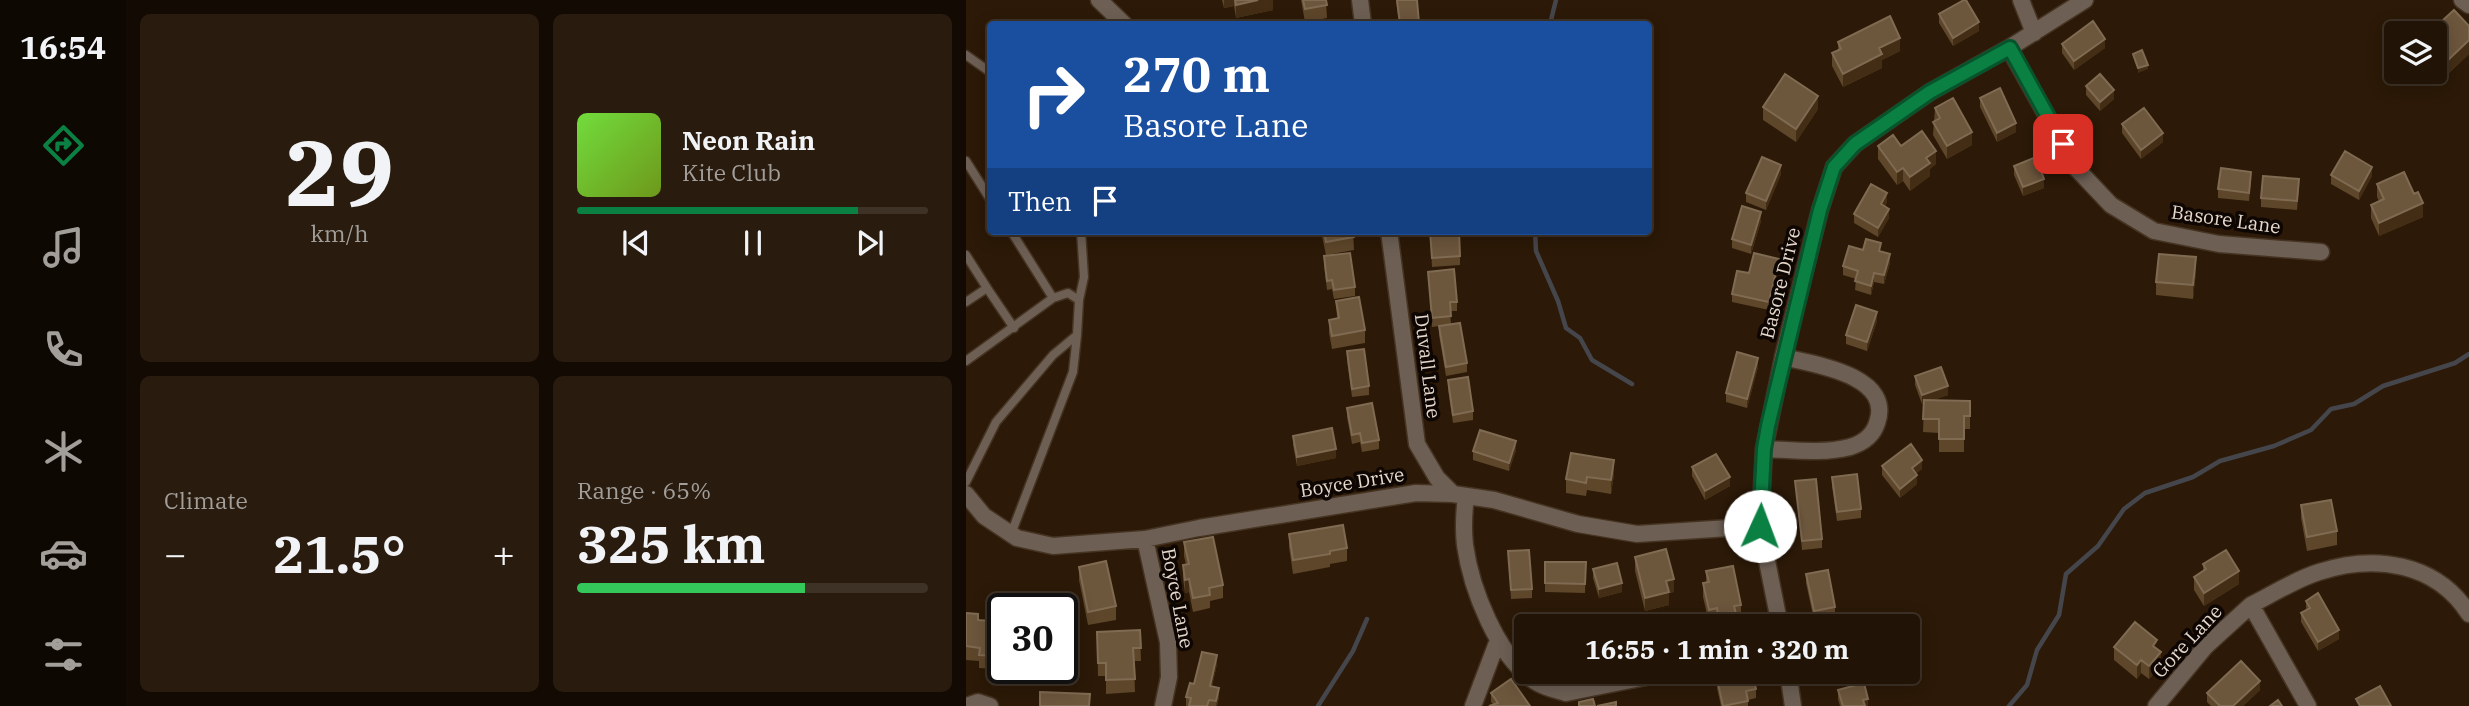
<!DOCTYPE html>
<meta charset="utf-8">
<style>
body{margin:0;font-family:"IBM Plex Serif",serif;background:#291c0f;color:#f1f3f6;height:100vh;display:flex;flex-direction:column;font-size:26px;white-space:nowrap}
*{box-sizing:border-box;margin:0}
p{font-size:23px;color:#a29e9a}
.icon{flex:none;width:38px;height:38px;fill:none;stroke:currentColor;stroke-width:2;stroke-linecap:round;stroke-linejoin:round}
.map{position:relative;flex:1;overflow:hidden}
.panel{display:flex;flex-direction:column;gap:14px;padding:14px;background:#120a03;width:840px}
.panel>*{flex:none}
.hud{position:absolute;left:21px;top:21px;width:665px;height:214px;border-radius:7px;box-shadow:0 4px 18px #0003,0 0 0 2px #3e3227;background:#1a4fa0;color:#fff;overflow:hidden}
.controls{position:absolute;left:1418px;top:21px;display:grid;gap:14px}
.controls a{display:grid;place-items:center;width:63px;height:63px;border-radius:7px;background:#211305;box-shadow:0 4px 18px #0003,0 0 0 2px #3e3227;font-size:35px}
.speed{position:absolute;left:21px;top:593px;display:flex;gap:14px;font-size:35px;font-weight:700;text-align:center}
.speed>*{display:grid;place-content:center;width:91px;height:91px;border-radius:50%;background:#211305;box-shadow:0 4px 18px #0003,0 0 0 2px #3e3227;line-height:1}
.speed .limit{border:4px solid #111;border-radius:10px;background:#fff;color:#111}
.pin{position:absolute;display:grid;place-items:center;width:60px;height:60px;color:#fff;margin:-30px;border-radius:14px;box-shadow:0 4px 10px #0006}
.me{position:absolute;width:77px;margin:-38px;rotate:2deg;stroke-linejoin:round;filter:drop-shadow(0 0 5px #0008)}
.turn{display:flex;align-items:center;gap:24px;height:147px;padding:0 21px;font-size:32px}
.turn .icon{width:91px;height:91px;stroke-width:2.5}
.turn b{display:block;font-size:49px;line-height:60px}
.then{display:flex;align-items:center;height:66px;padding:0 21px;background:#0003;gap:14px;font-size:26px}
.big{font-size:52px;font-weight:700;line-height:1.1}
.panel .card{flex:1;display:flex;flex-direction:column;justify-content:center;gap:10px;min-width:0;padding:0 24px;border-radius:10px;background:#291c0f}
.panel .dial{align-items:center;gap:0}
.dial b{font-size:91px;line-height:1}
.song{display:flex;align-items:center;gap:21px}
.cover{width:84px;height:84px;border-radius:10px;background:linear-gradient(135deg,hsl(100 70% 55%),hsl(80 70% 35%))}
.played{height:7px;border-radius:4px;background:linear-gradient(90deg,#0b8043 80%,#3e3227 80%)}
.keys{display:flex;justify-content:space-around;direction:ltr}
.heat{display:flex;justify-content:space-between;align-items:center;font-size:38px;direction:ltr}
.charge{height:10px;border-radius:5px;background:linear-gradient(90deg,#34c759 65%,#3e3227 0)}
.panel .tiles{flex:1;display:grid;gap:14px;grid-template-columns:repeat(2,1fr)}
.trip{position:absolute;left:548px;top:614px;width:406px;height:70px;border-radius:7px;background:#211305;box-shadow:0 4px 18px #0003,0 0 0 2px #3e3227;font-weight:700;line-height:70px;text-align:center}
main{display:flex;flex:1;min-height:0}
.menu{display:flex;flex-direction:column;width:126px;justify-content:space-around;align-items:center;background:#0d0802;color:#a29e9a}
.menu .icon{width:49px;height:49px}
.menu .on{color:#0b8043}
.menu b{font-size:32px;color:#f1f3f6}
.map>svg:first-child{display:block}
</style>
<main>
<nav class="menu">
<b>16:54</b>
<svg class="icon on" aria-label="directions" viewBox="0 0 24 24"><path d="M12 3l9 9-9 9-9-9zM9 14v-3h6M13 9l2 2-2 2"/></svg>
<svg class="icon" aria-label="music" viewBox="0 0 24 24"><path d="M9 18V5l10-2v13"/><circle cx="6" cy="18" r="3"/><circle cx="16" cy="16" r="3"/></svg>
<svg class="icon" aria-label="phone" viewBox="0 0 24 24"><path d="M5 4h4l2 5-3 2q2 4 5 5l2-3 5 2v4C11 20 4 13 5 4z"/></svg>
<svg class="icon" aria-label="climate" viewBox="0 0 24 24"><path d="M12 3v18M4 7l16 10M4 17L20 7"/></svg>
<svg class="icon" aria-label="car" viewBox="0 0 24 24"><path d="M5 17H2v-5l4-1 3-4h7l3 4 3 1v5h-3M9 17h6M6 11h13"/><circle cx="7" cy="17" r="2"/><circle cx="17" cy="17" r="2"/></svg>
<svg class="icon" aria-label="filters" viewBox="0 0 24 24"><path d="M4 7h16M4 17h16"/><circle cx="9" cy="7" r="2"/><circle cx="15" cy="17" r="2"/></svg>
</nav>
<section class="panel">
<div class="tiles">
<div class="card dial"><b>29</b><p>km/h</p></div>
<div class="card">
<div class="song"><i class="cover"></i><div><b>Neon Rain</b><p>Kite Club</p></div></div>
<div class="played"></div>
<div class="keys"><svg class="icon" aria-label="previous" viewBox="0 0 24 24"><path d="M18 5L8 12l10 7zM5 5v14"/></svg><svg class="icon" aria-label="pause" viewBox="0 0 24 24"><path d="M8 5v14M16 5v14"/></svg><svg class="icon" aria-label="next" viewBox="0 0 24 24"><path d="M6 5l10 7-10 7zM19 5v14"/></svg></div>
</div>
<div class="card"><p>Climate</p>
<div class="heat"><a>−</a><b class="big">21.5°</b><a>+</a></div>
</div>
<div class="card"><p>Range · 65%</p><b class="big">325 km</b><div class="charge"></div></div>
</div>
</section>
<div class="map">
<svg width="1503" height="706" viewBox="0 0 1503 706">
<rect width="100%" height="100%" fill="#2c1907"/>
<g fill="none" stroke-linecap="round" stroke-linejoin="round">
<!-- stream -->
<path stroke="#45464c" stroke-width="4.5" d="M584,24l6,-24
M569,231l1,20 22,50 8,27 14,10 12,22 40,24
M352,706l35,-55 14,-32
M1043,706l18,-21 10,-35 22,-35 7,-41 32,-28 26,-37 21,-16 48,-16 27,-16 54,-15 37,-16 20,-21 23,-5 29,-18 72,-23 14,-9"/>
<defs>
<path id="lane" d="M0,55l24,17
M0,161l24,38
M0,255l21,33
M87,298l15,-5 11,7 -2,35
M113,300l5,-23 -3,-46
M0,302l21,-14 27,40
M0,361l87,-63 -42,-67
M0,482l30,-60 57,-67 24,-20 -4,37 -62,162"/>
<path id="street" d="M133,0l25,24
M394,0l3,24
M1055,0l13,33
M1496,0l7,5
M1043,48l67,120 35,37 43,26 65,13 102,8
M423,231l28,213 20,34 16,16
M798,449c27,1 60,5 86,-2 13,-4 23,-11 27,-24 17,-48 -64,-59 -94,-66
M0,494l18,22 33,22 36,8 92,-7 54,-11 217,-35 37,1 41,6 84,24 59,10 123,-8
M500,496c-2,16 -3,32 -1,49 6,43 32,112 71,137 9,6 20,8 30,11l105,-21
M179,539l23,103 1,35 -6,29
M814,626l-20,-100 4,-77 19,-92 37,-147 14,-43 21,-23 75,-52 79,-44 76,-48
M822,672l5,34
M1,706l11,-4 12,4
M507,706l25,-66
M1190,706l50,-60 45,-41
M1342,706l-57,-101c22,-11 45,-26 68,-33 55,-18 117,-10 150,42"/>
</defs>
<!-- lane casing -->
<use href="#lane" stroke="#463423" stroke-width="11"/>
<!-- street casing -->
<use href="#street" stroke="#463423" stroke-width="19"/>
<!-- lane -->
<use href="#lane" stroke="#6d5f54" stroke-width="8"/>
<!-- street -->
<use href="#street" stroke="#6d5f54" stroke-width="16"/>
</g>
<!-- wall -->
<path fill="#5d462a" d="M256,0h51v10l-37,8 -2,-12 -10,2z
M335,0h25l1,18 -22,4z
M430,0h21l2,24h-20z
M973,14l40,17 -26,15 -14,-23z
M1503,26v28l-21,20 -14,-14v-27z
M872,42l62,9 -18,9v8l-39,19 -11,-21v-13l6,-3z
M1096,44l43,4 -31,22 -12,-17z
M1120,86l28,13 -14,12 -14,-16z
M1014,98l36,34 -19,10 -17,-35z
M797,107l55,2 -22,33 -33,-22z
M969,108l37,37 -25,14 -14,-24z
M1156,124l41,18 -22,17 -19,-26z
M912,146h23l35,18 -6,5v7l-20,15 -7,-10 -6,4 -19,-26z
M1048,166l30,22 -21,8 -9,-21z
M815,174l-15,36 -20,-8v-9z
M1365,175l41,1 -13,24 -28,-16z
M1285,181l-2,20 -31,-3v-9z
M1411,184l46,33 -44,19 -8,-18v-13l8,-4 -2,-4z
M1333,187l-2,23 -36,-3v-9z
M921,202l-2,4 4,12 -11,19 -24,-14v-9z
M795,221l-10,33 -19,-6v-9z
M355,231h32l1,19 -28,5z
M464,231l30,25v9l-28,2z
M897,250l18,1 9,12 -6,21 -10,-2 -3,13 -16,-5 1,-11 -13,-4v-9z
M358,256l31,31v9l-21,3 -2,-10 -5,1 -3,-25z
M813,268l-10,42 -37,-8v-8l17,-21z
M1230,271l-3,28 -37,-4v-13z
M462,272l29,30v9h-7l1,13 16,39v9l-21,4 -7,-41v-9l7,-1 -14,2z
M370,301l29,29v13l-33,6 -3,-16v-13l8,-2z
M911,321l-10,30 -21,-7v-9z
M381,351l22,35v9l-17,2 -5,-37z
M792,367l-11,41 -21,-6v-9z
M949,376l33,19 -15,5 37,1v28h-6v23h-25v-19l-16,-1 1,-29 -2,1 -7,-19z
M482,380l25,31v9l-20,3 -5,-34z
M381,408l32,32v9l-17,3 -2,-10 -8,2 -5,-27z
M327,436l43,22 -39,8 -4,-21z
M550,450l-7,21 -36,-11v-9z
M916,466l40,3 -6,4 1,11 -17,14 -18,-23z
M726,467l38,19 -25,14 -13,-24z
M648,474l-3,20 -24,-4 -1,6 -20,-3v-14z
M866,477l29,32v9l-24,3 -5,-35z
M829,481l27,58v9l-20,2z
M1335,505l36,26v14l-30,6 -6,-33z
M323,534l58,14v13l-17,3v3l-37,7 -4,-27z
M218,542l39,43v13l-13,3v7l-17,4 -4,-20 -4,1 -2,-14v-14h3l-2,-9z
M542,551l24,38v9l-21,1z
M669,557l39,35 -5,1v12l-24,6 -10,-40z
M579,562h41l-1,31 -40,-1z
M1237,564l36,20 -35,22 -10,-16v-13l9,-6z
M113,567l37,39v14l-28,5 -9,-45z
M627,569l29,23 -23,6 -6,-20z
M740,571l35,34v13l-4,1v7h-19l-1,-4 -8,1 -6,-26v-14h3z
M840,574l29,33v9l-21,4 -8,-37z
M1340,601l33,38 -21,12 -17,-29v-9l5,-3z
M0,613l35,18 -3,38 -19,-1v-7l-13,-1z
M174,630l1,31h-7l1,31 -29,2v-18h-8l-1,-44z
M1148,647l43,2 4,17 -12,13 -8,-6 -4,6 -23,-19z
M251,664l-5,22 7,11 -2,9h-31v-9l8,-13z
M751,679l39,10v9l-8,2v6h-27l-4,-18z
M872,690l30,16h-28l-2,-7z
M1294,690l-17,16h-32l-4,-4v-9z
M525,693l39,13 -37,-2 -2,-2z"/>
<!-- shaded-wall -->
<path fill="#432d15" d="M258,0h10v6l-10,2z
M292,0h15v10l-37,8v-13z
M1013,22v9l-26,15v-8z
M934,38v13l-18,9v8l-39,19v-13l36,-26z
M1139,39v9l-31,22v-9z
M1503,40v14l-21,20v-14z
M1182,65v4l-10,4v-5z
M1148,90v9l-14,12v-9z
M852,96v13l-22,33v-13z
M1050,123v9l-19,10v-9z
M1006,132v13l-25,14v-13z
M1197,133v9l-22,17v-9z
M970,151v13l-6,5v7l-20,15v-14l16,-19z
M815,165v9l-15,36v-9z
M1406,167v9l-13,24v-9z
M937,168v13l-6,4v-13z
M1078,179v9l-21,8v-9z
M921,193v9l-6,11v-9z
M1457,203v14l-44,19v-13z
M923,209v9l-11,19v-9z
M795,212v9l-10,33v-9z
M924,254v9l-6,21v-9z
M1230,257v14l-3,28v-14z
M813,259v9l-10,42v-8z
M908,273v9l-3,13v-9z
M911,312v9l-10,30v-9z
M792,358v9l-11,41v-9z
M982,386v9l-26,9v-9z
M550,441v9l-7,21v-8z
M370,449v9l-39,8v-9z
M648,460v14l-3,20v-14z
M956,460v9l-10,8v-9z
M951,475v9l-17,14v-9z
M764,477v9l-25,14v-9z
M1273,571v13l-35,22v-13z
M223,579v13l-4,1v-13z
M708,579v13l-5,1v12l-24,6v-13l21,-17z
M656,583v9l-23,6v-9z
M35,618v13l-3,38v-13z
M1373,630v9l-21,12v-9z
M1195,652v14l-12,13v-13z
M251,655v9l-7,31v-9z
M1175,660v13l-4,6v-14z
M867,672h22v1l-22,6z
M1294,681v9l-17,16h-10z
M253,688v9l-2,9h-1z
M902,699v7h-5v-6z"/>
<!-- building -->
<path fill="#6c563c" stroke="#7f6a52" stroke-width="2" d="M269,0h23l-22,5z
M337,0h23l1,5 -22,4z
M431,0h20l2,23 -19,1z
M998,0h2l13,22 -26,16 -14,-24z
M1488,10l15,16v14l-21,20 -14,-14v-13h-5z
M924,16l10,22 -21,10 3,6 -39,20 -11,-21 9,-4 -3,-7z
M1127,21l12,18 -31,22 -12,-17z
M1176,50l6,15 -10,3 -5,-14z
M819,74l33,22 -22,33 -33,-22z
M1134,74l14,16 -14,12 -14,-16z
M1034,88l16,35 -19,10 -17,-35z
M987,98l19,34 -25,14 -14,-24 7,-4 -5,-10z
M1178,108l19,25 -22,17 -19,-26z
M956,131l14,20 -10,7 4,5 -20,14 -7,-9 -6,4 -19,-26 15,-11 8,11z
M1379,151l27,16 -13,24 -28,-16z
M796,157l19,8 -15,36 -20,-8z
M1070,157l8,22 -21,8 -9,-21z
M1255,168l30,4 -2,21 -31,-4z
M1438,172l10,22 4,-2 5,11 -44,20 -8,-18 13,-6 -7,-15z
M1297,176l36,3 -2,22 -36,-3z
M905,184l16,9 -6,11 8,5 -11,19 -24,-14z
M776,206l19,6 -10,33 -19,-6z
M358,231h29l1,6 -28,5z
M464,231h29l1,25 -28,2z
M900,239l15,4 -2,8 11,3 -6,21 -10,-2 -3,13 -16,-5 3,-10 -15,-5 6,-20 14,4z
M384,253l5,34 -21,3 -2,-10 -5,1 -3,-25z
M788,253l25,6 -10,43 -37,-8 5,-23 12,2z
M1193,254l37,3 -3,28 -37,-3z
M488,269l3,33h-7l1,14 -19,2 -4,-46z
M393,297l6,33 -33,6 -3,-16 10,-2 -3,-17z
M890,305l21,7 -10,30 -21,-7z
M494,323l7,40 -21,4 -7,-41z
M398,349l5,37 -17,3 -5,-38z
M771,352l21,6 -11,41 -21,-6z
M975,367l7,19 -26,9 -7,-19z
M502,377l5,34 -20,4 -5,-35z
M958,400l46,1v15h-6v23h-25v-20h-16z
M406,403l7,37 -17,3 -2,-10 -8,2 -5,-27z
M366,428l4,21 -39,8 -4,-21z
M514,430l36,11 -7,22 -36,-12z
M945,444l11,16 -10,8 5,7 -17,14 -18,-23z
M605,453l43,7 -3,20 -24,-3 -1,6 -20,-4z
M750,454l14,23 -25,14 -13,-24z
M891,474l4,35 -24,3 -5,-35z
M850,479l6,60 -20,2 -7,-60z
M1365,500l6,31 -30,6 -6,-32z
M377,525l4,23 -17,3v3l-37,6 -4,-26z
M247,537l10,48 -14,3 1,7 -17,3 -4,-19 -4,1 -2,-15 6,-1 -5,-22z
M700,549l8,30 -8,2 3,11 -24,6 -10,-41z
M563,550l3,39 -21,1 -3,-39z
M1260,550l13,21 -35,22 -10,-16 12,-8 -3,-5z
M140,561l10,45 -28,6 -9,-45z
M579,562h41l-1,22 -40,-1z
M651,563l5,20 -23,6 -6,-20z
M767,566l8,39 -7,1 3,12 -18,3 -2,-13 -8,2 -6,-27 6,-1 -3,-11z
M862,570l7,37 -21,4 -8,-37z
M1352,593l21,37 -21,12 -17,-29 9,-5 -4,-7z
M0,613l12,1v6l13,1 1,-4 9,1 -3,38 -19,-1 1,-7 -14,-2z
M1169,622l22,18 -4,6 8,6 -12,14 -8,-6 -4,5 -23,-18z
M174,630l1,18h-8l2,31 -29,1v-17h-8l-1,-31z
M236,652l15,3 -7,31 9,2 -3,13 -7,-1 -2,6h-18l2,-8 -5,-1 4,-14 4,1z
M1275,661l19,20 -27,25h-13l-13,-13z
M784,672h2l4,17 -10,2 2,10 -25,5 -6,-27z
M545,679l19,27h-41l9,-3 -7,-10z
M898,683l4,16 -5,1 2,6h-22l-5,-16z
M1414,686l11,20h-31l-4,-7z
M74,692l50,2 -1,12h-49z
M627,699l2,7h-16v-4z
M1312,700l4,6h-12z
M650,702v4h-19z"/>
<g fill="none" stroke-linecap="round" stroke-linejoin="round">
<defs>
<path id="route" d="M794,526l4,-77 4,-23 52,-216 14,-43 21,-23 75,-52 80,-44 53,96"/>
</defs>
<!-- route casing -->
<use href="#route" stroke="#07532c" stroke-width="18"/>
<!-- route -->
<use href="#route" stroke="#0b8043" stroke-width="12"/>
</g>
<g text-anchor="middle" stroke-width="7" stroke-linejoin="round" paint-order="stroke">
<!-- street labels -->
<g font-size="19" fill="#e5d8cd" stroke="#0e0602">
<text transform="translate(1260 219) rotate(8)" y="7">Basore Lane</text>
<text transform="translate(814 283) rotate(-76)" y="7">Basore Drive</text>
<text transform="translate(462 366) rotate(83)" y="7">Duvall Lane</text>
<text transform="translate(386 482) rotate(-9)" y="7">Boyce Drive</text>
<text transform="translate(212 598) rotate(79)" y="7">Boyce Lane</text>
<text transform="translate(1221 641) rotate(-47)" y="7">Gore Lane</text>
</g>
</g>
</svg>
<div class="controls">
<a><svg class="icon" aria-label="layers" viewBox="0 0 24 24"><path d="M12 4l9 5-9 5-9-5zM3 14l9 5 9-5"/></svg></a>
</div>
<div class="speed"><div class="limit">30</div></div>
<div class="pin" style="left:1097px;top:144px;background:#d93025"><svg class="icon" aria-label="arrive" viewBox="0 0 24 24"><path d="M6 21V4h12l-3 4 3 4H6"/></svg></div>
<svg class="me" style="left:794px;top:526px" viewBox="-20 -20 40 40"><circle r="19" fill="#fff"/><path d="M0-13L10 11 0 6-10 11z" fill="#0b8043"/></svg>
<div class="trip">16:55 · 1 min · 320 m</div>
<div class="hud">
<div class="turn"><svg class="icon" aria-label="right" viewBox="0 0 24 24"><path d="M7 20v-9h11M14 6l5 5-5 5"/></svg><div><b>270 m</b>Basore Lane</div></div>
<div class="then">Then<svg class="icon" aria-label="arrive" viewBox="0 0 24 24"><path d="M6 21V4h12l-3 4 3 4H6"/></svg></div>
</div>
</div>
</main>
